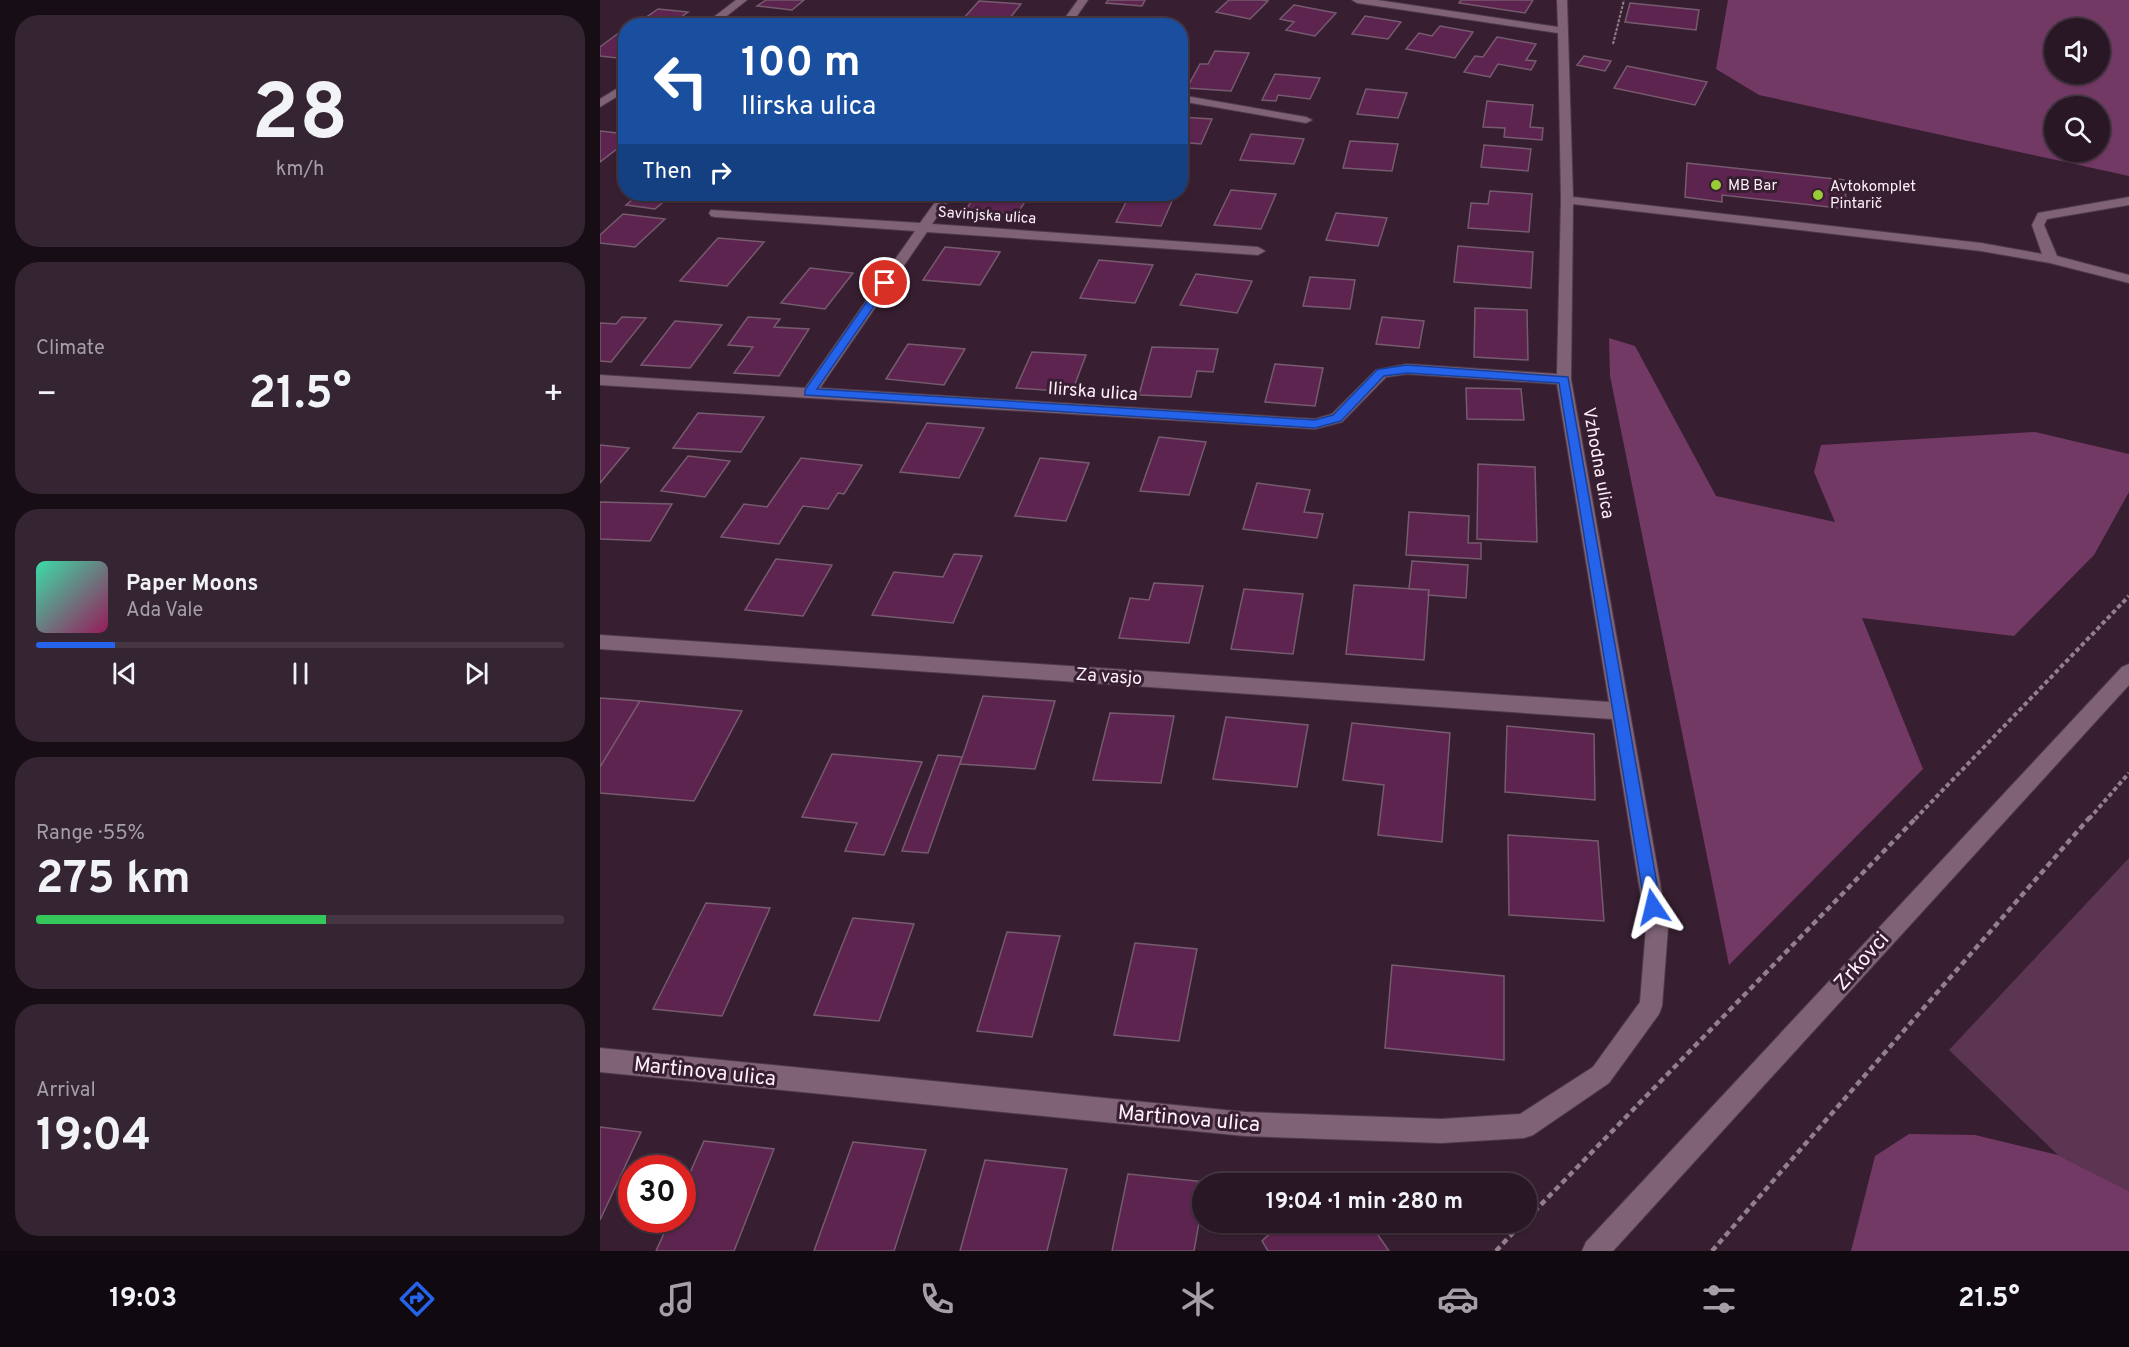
<!DOCTYPE html>
<meta charset="utf-8">
<style>
body{margin:0;font-family:Overpass,sans-serif;background:#352432;color:#f1f3f6;height:100vh;display:flex;flex-direction:column;font-size:22px;white-space:nowrap}
*{box-sizing:border-box;margin:0}
p{font-size:20px;color:#a59fa7}
.icon{flex:none;width:33px;height:33px;fill:none;stroke:currentColor;stroke-width:2;stroke-linecap:round;stroke-linejoin:round}
.map{position:relative;flex:1;overflow:hidden}
.sheet{display:flex;flex-direction:column;gap:15px;padding:15px;background:#170d14;width:600px}
.sheet>*{flex:none}
.guide{position:absolute;left:18px;top:18px;width:570px;height:183px;border-radius:24px;box-shadow:0 2px 4px #0004,0 0 0 2px #453642;background:#1a4fa0;color:#fff;overflow:hidden}
.buttons{position:absolute;left:1444px;top:18px;display:grid;gap:12px}
.buttons a{display:grid;place-items:center;width:66px;height:66px;border-radius:50%;background:#291725;box-shadow:0 2px 4px #0004,0 0 0 2px #453642;font-size:30px}
.speed{position:absolute;left:18px;top:1155px;display:flex;gap:12px;font-size:30px;font-weight:700;text-align:center}
.speed>*{display:grid;place-content:center;width:78px;height:78px;border-radius:50%;background:#291725;box-shadow:0 2px 4px #0004,0 0 0 2px #453642;line-height:1}
.speed .limit{border:9px solid #d22;background:#fff;color:#111}
.pin{position:absolute;display:grid;place-items:center;width:51px;height:51px;color:#fff;margin:-26px;border:3px solid #fff;border-radius:50%;box-shadow:0 2px 6px #0007}
.me{position:absolute;width:66px;margin:-33px;rotate:350deg;stroke-linejoin:round;filter:drop-shadow(0 0 4px #0008)}
.turn{display:flex;align-items:center;gap:21px;height:126px;padding:0 24px;font-size:27px}
.turn .icon{width:78px;height:78px;stroke-width:2.5}
.turn b{display:block;font-size:42px;line-height:51px}
.then{display:flex;align-items:center;height:57px;padding:0 24px;background:#0003;gap:12px;font-size:22px}
.big{font-size:45px;font-weight:700;line-height:1.1}
.sheet .tile{flex:1;display:flex;flex-direction:column;justify-content:center;gap:9px;min-width:0;padding:0 21px;border-radius:24px;background:#352432}
.sheet .dial{align-items:center;gap:0}
.dial b{font-size:78px;line-height:1}
.song{display:flex;align-items:center;gap:18px}
.cover{width:72px;height:72px;border-radius:9px;background:linear-gradient(135deg,hsl(160 70% 55%),hsl(330 70% 35%))}
.played{height:6px;border-radius:3px;background:linear-gradient(90deg,#2563eb 15%,#453642 15%)}
.keys{display:flex;justify-content:space-around;direction:ltr}
.heat{display:flex;justify-content:space-between;align-items:center;font-size:33px;direction:ltr}
.charge{height:9px;border-radius:4px;background:linear-gradient(90deg,#34c759 55%,#453642 0)}
.trip{position:absolute;left:592px;top:1173px;width:345px;height:60px;border-radius:30px;background:#291725;box-shadow:0 2px 4px #0004,0 0 0 2px #453642;font-weight:700;line-height:60px;text-align:center}
.tab-bar{display:flex;height:96px;justify-content:space-around;align-items:center;background:#10090f;color:#a59fa7}
.tab-bar .icon{width:42px;height:42px}
.tab-bar .on{color:#2563eb}
.tab-bar b{font-size:27px;color:#f1f3f6}
main{display:flex;flex:1;min-height:0}
.map>svg:first-child{display:block}
</style>
<main>
<section class="sheet">
<div class="tile dial"><b>28</b><p>km/h</p></div>
<div class="tile"><p>Climate</p>
<div class="heat"><a>−</a><b class="big">21.5°</b><a>+</a></div>
</div>
<div class="tile">
<div class="song"><i class="cover"></i><div><b>Paper Moons</b><p>Ada Vale</p></div></div>
<div class="played"></div>
<div class="keys"><svg class="icon" aria-label="previous" viewBox="0 0 24 24"><path d="M18 5L8 12l10 7zM5 5v14"/></svg><svg class="icon" aria-label="pause" viewBox="0 0 24 24"><path d="M8 5v14M16 5v14"/></svg><svg class="icon" aria-label="next" viewBox="0 0 24 24"><path d="M6 5l10 7-10 7zM19 5v14"/></svg></div>
</div>
<div class="tile"><p>Range · 55%</p><b class="big">275 km</b><div class="charge"></div></div>
<div class="tile"><p>Arrival</p><b class="big">19:04</b></div>
</section>
<div class="map">
<svg width="1529" height="1251" viewBox="0 0 1529 1251">
<rect width="100%" height="100%" fill="#371f31"/>
<!-- green -->
<path fill="#5b3552" d="M1529,858v333l-71,-36 -109,-105z"/>
<!-- forest -->
<path fill="#733965" fill-rule="evenodd" d="M1128,0h401v176l-370,-81 -43,-26zM1455,28h45v46h-45zM1455,106h45v46h-45z
M1009,338l26,8 81,150 119,26 -21,-50 7,-27 214,-13 94,22v38l-35,63 -80,81 -152,-18 61,151 -194,196 -119,-589z
M1309,1134l66,1 83,20 71,36v60h-278l24,-95z"/>
<!-- building -->
<path fill="#5d2450" stroke="#765a6e" stroke-width="1.5" d="M166,0h38l-12,10 -35,-4z
M508,0h37l-3,6 -36,-3z
M629,0h33l6,1 -18,18 -34,-7z
M861,0h72l-8,13 -66,-10z
M379,1l42,3 -15,19 -44,-3z
M1030,3l69,7 -3,20 -71,-8z
M694,5l42,8 -21,23 -29,-6 8,-8 -14,-3z
M58,9l30,3 -19,14 -31,-3z
M765,16l36,6 -13,17 -36,-5z
M309,17l15,1 -8,8h-16z
M495,17l40,2 -4,7h-42z
M140,19l38,4 -2,3h-44z
M840,26l33,6 -18,26 -49,-9 13,-16 13,3z
M20,32l6,1v26l-26,-3v-9z
M897,37l39,7 -10,16 10,1 -5,9 -33,-6 -8,13 -26,-5 11,-16 8,1z
M615,51l34,2 -18,38 -44,-3 13,-24h8z
M984,56l27,5 -6,10 -28,-6z
M1027,66l80,16 -12,23 -81,-17z
M675,74l45,4 -10,21 -32,-4 -2,6 -14,-1z
M766,89l41,4 -9,25 -41,-4z
M887,101l46,4 -3,22 13,1 -1,12 -38,-3 1,-9 -22,-1z
M580,117l32,2 -11,25 -21,-2z
M0,131l26,3v8l-26,20z
M651,134l53,5 -10,25 -54,-4z
M750,141l48,3 -6,27 -49,-3z
M884,145l47,4 -3,22 -47,-4z
M1087,163l157,17 3,29 -125,-14v7l-37,-5z
M631,190l45,4 -15,35 -47,-4z
M890,191l42,3 -3,38 -61,-4 3,-25 17,1z
M39,194h57l-4,3 -19,-3 -18,15 -29,-4z
M257,194h50l-7,8 -46,-5z
M377,194h53l-13,20 -51,-5z
M529,196l44,3 -12,27 -45,-4z
M736,213l51,5 -9,28 -52,-6z
M23,214l42,5 -30,28 -35,-4v-8z
M118,238l46,4 -37,44 -47,-5z
M858,246l75,6 -2,36 -77,-6z
M345,247l55,5 -20,33 -57,-5z
M499,260l54,5 -18,38 -55,-5z
M210,268l43,5 -28,36 -44,-6z
M596,274l56,7 -15,32 -57,-8z
M710,277l45,3 -5,29 -47,-3z
M875,308l52,2 1,50 -54,-3z
M22,317l24,1 -35,44 -11,-1v-38l16,1z
M148,317l32,2 -6,8 35,2 -30,47 -45,-3 19,-26 -25,-2z
M782,317l42,4 -5,27 -43,-4z
M75,321l47,4 -32,43 -49,-3z
M308,344l57,5 -21,36 -58,-6z
M552,347l66,2 -5,23 -16,-1 -6,26 -52,-2z
M432,352l54,3 -14,37 -56,-4z
M675,364l48,4 -8,38 -50,-4z
M866,388l55,1 3,31 -57,-1z
M98,413l66,4 -23,35 -68,-4z
M327,423l57,5 -25,50 -59,-6z
M559,437l47,5 -17,53 -49,-4z
M0,445l29,3 -29,35z
M88,456l42,5 -25,36 -44,-6z
M201,458l61,7 -18,29 -6,-1 -10,16 -25,-3 -24,38 -58,-7 23,-33 23,3z
M440,458l49,5 -23,58 -51,-5z
M878,464l57,3 2,75 -60,-3z
M657,483l53,7 -6,22 19,2 -6,24 -74,-9z
M0,502l72,2 -22,37 -50,-2z
M809,512l60,4 -1,27h13v16l-75,-4z
M354,554l28,2 -29,67 -81,-8 22,-43 49,5z
M176,559l56,6 -29,51 -58,-6z
M812,561l56,4 -2,33 -38,-3 1,-5 -20,-1z
M554,583l49,3 -14,57 -70,-5 11,-40 19,2z
M754,585l75,5 -5,70 -78,-6z
M644,589l59,5 -10,60 -62,-5z
M383,696l72,5 -20,68 -75,-5z
M0,698l40,3 -40,66z
M40,701l102,10 -48,90 -94,-8v-26z
M510,713l64,3 -13,67 -68,-3z
M626,717l82,8 -11,62 -84,-8z
M752,723l98,10 -8,109 -64,-7 6,-50 -41,-5z
M907,726l87,8 1,66 -90,-8z
M232,754l90,8 -38,93 -39,-4 12,-28 -55,-6z
M338,755l24,2 -34,96 -26,-2z
M908,835l90,6 6,80 -95,-6z
M106,903l64,5 -48,108 -69,-7z
M253,918l61,6 -35,97 -65,-6z
M407,932l53,4 -28,101 -55,-6z
M535,943l62,6 -18,92 -65,-6z
M792,965l112,11v84l-119,-12z
M0,1127l41,5 -41,88z
M104,1141l70,8 -40,102h-78l14,-31h12v-29z
M253,1142l73,8 -32,101h-80z
M385,1160l82,9 -20,82h-87z
M528,1174l78,8 -3,2v16l-9,51h-82z
M682,1222h87l20,29h-121l-6,-10z"/>
<g fill="none" stroke-linecap="round" stroke-linejoin="round">
<defs>
<path id="minor" d="M136,0h11l-33,26h-12z
M478,0h10l-18,26h-11z
M752,0h25l181,27 -1,-27h10l6,197 408,46 61,11 -10,-29 6,-12 91,-16v8l-82,14 -3,6 13,31 72,19v8l-79,-20 -69,-12 -408,-47 -2,175 97,549 -6,78 -3,8 -50,69 -76,52 -9,3 -83,5 -196,-7 -645,-64v-24l645,64 196,7 79,-5 73,-47 47,-65 6,-74 -34,-209 -1012,-70v-14l1009,67 -52,-318 -150,-10 -21,3 -44,45 -27,7 -715,-44v-10l205,13 110,-157 -200,-14 -4,-1 -2,-3 2,-3 209,13 21,-29h12l-21,30 326,23 7,4 -7,4 -331,-23 -107,156 495,31 17,-5 44,-44 31,-6 150,10 4,-174 -3,-167 -201,-30z
M26,83v8l-26,16v-8z
M580,95l126,22 6,3 -6,3 -126,-22z
M1529,664v21l-516,566h-31l4,-9 536,-575z"/>
</defs>
<!-- minor casing -->
<use href="#minor" stroke="#4f3b4a" stroke-width="2"/>
<!-- path-far2 -->
<path stroke="#927f8d" stroke-width="2" stroke-dasharray="3 1.5" stroke-linecap="butt" d="M1013,44l11,-44"/>
<!-- path-far1 -->
<path stroke="#927f8d" stroke-width="4" stroke-dasharray="4.5 3" stroke-linecap="butt" d="M1315,819l214,-223
M1489,819l40,-46"/>
<!-- path -->
<path stroke="#927f8d" stroke-width="4.5" stroke-dasharray="6 4" stroke-linecap="butt" d="M927,1219l390,-402
M896,1251l27,-29
M1112,1251l378,-434"/>
<!-- minor -->
<use href="#minor" fill="#7f6276" fill-rule="evenodd"/>
</g>
<!-- route -->
<path fill="#2563eb" stroke="#184099" stroke-width="1.5" d="M285,279l5,4 -73,106 498,31 18,-5 44,-45 4,-1 26,-4 161,12 93,530 -2,5 -6,3 -6,-3 -2,-5 -86,-524 -152,-10 -23,3 -43,45 -26,7 -510,-33v-5l77,-110z"/>
<!-- markers -->
<g fill="#99cb36" stroke="#371f31" stroke-width="2">
<circle cx="1116" cy="185" r="6"/>
<circle cx="1218" cy="195" r="6"/>
</g>
<g text-anchor="middle" stroke-width="6" stroke-linejoin="round" paint-order="stroke">
<!-- far-poi labels -->
<g font-size="15" fill="#fef0fa" stroke="#371f31" text-anchor="start">
<text x="1128" y="190">MB Bar</text>
<text x="1230" y="191">Avtokomplet<tspan x="1230" dy="17">Pintarič</tspan></text>
</g>
<!-- far-street labels -->
<g font-size="15" fill="#fef0fa" stroke="#371f31">
<text transform="translate(387 215) rotate(4)" y="5">Savinjska ulica</text>
</g>
<!-- street labels -->
<g font-size="18" fill="#fef0fa" stroke="#371f31">
<text transform="translate(493 391) rotate(4)" y="6">Ilirska ulica</text>
<text transform="translate(999 463) rotate(80)" y="6">Vzhodna ulica</text>
<text transform="translate(509 676) rotate(4)" y="6">Za vasjo</text>
</g>
<!-- near-street labels -->
<g font-size="21" fill="#fef0fa" stroke="#371f31">
<text transform="translate(1261 961) rotate(-48)" y="7">Zrkovci</text>
<text transform="translate(105 1071) rotate(6)" y="7">Martinova ulica</text>
<text transform="translate(589 1118) rotate(5)" y="7">Martinova ulica</text>
</g>
</g>
</svg>
<div class="buttons">
<a><svg class="icon" aria-label="sound" viewBox="0 0 24 24"><path d="M4 9h4l5-4v14l-5-4H4zM17 9q2 3 0 6"/></svg></a>
<a><svg class="icon" aria-label="search" viewBox="0 0 24 24"><circle cx="10" cy="10" r="6"/><path d="M15 15l6 6"/></svg></a>
</div>
<div class="speed"><div class="limit">30</div></div>
<div class="pin" style="left:285px;top:283px;background:#d93025"><svg class="icon" aria-label="arrive" viewBox="0 0 24 24"><path d="M6 21V4h12l-3 4 3 4H6"/></svg></div>
<svg class="me" style="left:1053px;top:907px" viewBox="-20 -20 40 40"><path d="M0-17L14 15 0 8-14 15z" fill="#2563eb" stroke="#fff" stroke-width="4"/></svg>
<div class="trip">19:04 · 1 min · 280 m</div>
<div class="guide">
<div class="turn"><svg class="icon" aria-label="left" viewBox="0 0 24 24"><path d="M17 20v-9H6M10 6l-5 5 5 5"/></svg><div><b>100 m</b>Ilirska ulica</div></div>
<div class="then">Then<svg class="icon" aria-label="right" viewBox="0 0 24 24"><path d="M7 20v-9h11M14 6l5 5-5 5"/></svg></div>
</div>
</div>
</main>
<nav class="tab-bar">
<b>19:03</b>
<svg class="icon on" aria-label="directions" viewBox="0 0 24 24"><path d="M12 3l9 9-9 9-9-9zM9 14v-3h6M13 9l2 2-2 2"/></svg>
<svg class="icon" aria-label="music" viewBox="0 0 24 24"><path d="M9 18V5l10-2v13"/><circle cx="6" cy="18" r="3"/><circle cx="16" cy="16" r="3"/></svg>
<svg class="icon" aria-label="phone" viewBox="0 0 24 24"><path d="M5 4h4l2 5-3 2q2 4 5 5l2-3 5 2v4C11 20 4 13 5 4z"/></svg>
<svg class="icon" aria-label="climate" viewBox="0 0 24 24"><path d="M12 3v18M4 7l16 10M4 17L20 7"/></svg>
<svg class="icon" aria-label="car" viewBox="0 0 24 24"><path d="M5 17H2v-5l4-1 3-4h7l3 4 3 1v5h-3M9 17h6M6 11h13"/><circle cx="7" cy="17" r="2"/><circle cx="17" cy="17" r="2"/></svg>
<svg class="icon" aria-label="filters" viewBox="0 0 24 24"><path d="M4 7h16M4 17h16"/><circle cx="9" cy="7" r="2"/><circle cx="15" cy="17" r="2"/></svg>
<b>21.5°</b>
</nav>
